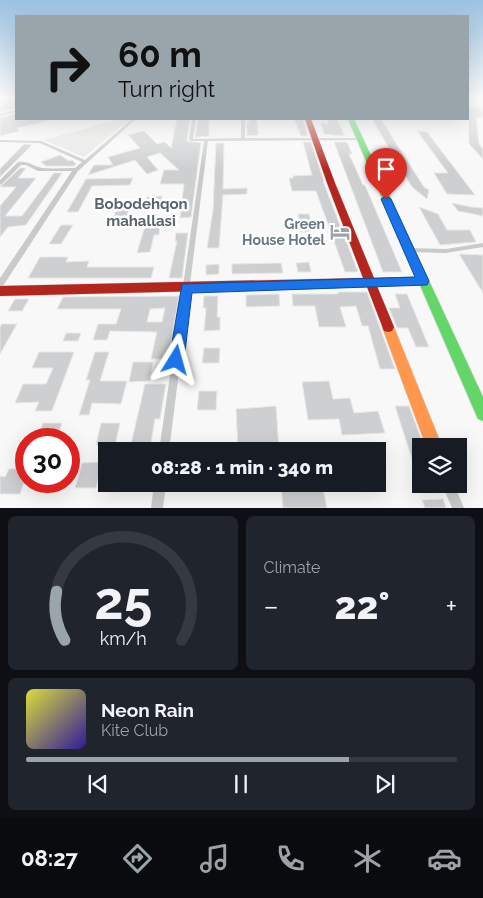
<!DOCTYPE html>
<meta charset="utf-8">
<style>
body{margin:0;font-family:Raleway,sans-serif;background:#20242c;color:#f1f3f6;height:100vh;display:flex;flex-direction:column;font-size:19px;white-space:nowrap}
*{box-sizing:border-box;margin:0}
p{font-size:16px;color:#9ea1a6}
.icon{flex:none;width:28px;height:28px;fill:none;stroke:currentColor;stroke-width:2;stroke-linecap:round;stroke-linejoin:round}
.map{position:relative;height:508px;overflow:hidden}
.panel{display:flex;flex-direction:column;gap:8px;padding:8px;background:#0d0f14;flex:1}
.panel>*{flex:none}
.top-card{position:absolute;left:15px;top:15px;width:454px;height:105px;border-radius:0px;box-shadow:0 5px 20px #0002;background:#99a5aa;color:#111;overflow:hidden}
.controls{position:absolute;left:412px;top:438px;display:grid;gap:10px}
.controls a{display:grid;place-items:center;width:55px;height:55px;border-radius:0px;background:#171b24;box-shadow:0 5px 20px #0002;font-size:25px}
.speed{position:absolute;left:15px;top:428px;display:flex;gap:10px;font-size:25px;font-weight:700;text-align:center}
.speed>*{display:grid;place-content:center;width:65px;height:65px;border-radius:50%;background:#171b24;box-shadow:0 5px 20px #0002;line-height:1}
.speed .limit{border:8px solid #d22;background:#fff;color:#111}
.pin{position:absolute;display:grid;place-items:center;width:42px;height:42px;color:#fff;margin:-51px -21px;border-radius:50% 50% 50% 0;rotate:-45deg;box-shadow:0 0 5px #0007}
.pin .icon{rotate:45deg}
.me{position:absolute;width:55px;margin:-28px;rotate:8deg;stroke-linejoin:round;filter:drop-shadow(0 0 4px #0008)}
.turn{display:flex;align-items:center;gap:18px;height:105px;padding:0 20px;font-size:22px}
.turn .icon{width:65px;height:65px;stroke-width:2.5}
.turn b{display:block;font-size:35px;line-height:42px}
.big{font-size:38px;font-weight:800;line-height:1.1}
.panel .widget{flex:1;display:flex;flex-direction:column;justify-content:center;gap:8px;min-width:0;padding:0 18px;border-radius:8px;background:#20242c}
.panel .dial{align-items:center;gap:0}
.dial svg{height:130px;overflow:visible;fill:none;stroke:#363941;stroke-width:7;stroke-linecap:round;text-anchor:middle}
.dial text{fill:#f1f3f6;stroke:none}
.song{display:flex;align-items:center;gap:15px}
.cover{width:60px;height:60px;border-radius:8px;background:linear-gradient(135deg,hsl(60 70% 55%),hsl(250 70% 35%))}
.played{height:5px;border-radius:2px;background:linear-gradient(90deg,#99a5aa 75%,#363941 75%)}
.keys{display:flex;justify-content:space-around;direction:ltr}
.heat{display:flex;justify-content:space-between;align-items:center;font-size:28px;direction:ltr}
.panel .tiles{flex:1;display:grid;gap:8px;grid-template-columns:1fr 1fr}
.widget:last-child{grid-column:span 2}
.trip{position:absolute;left:98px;top:442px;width:288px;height:50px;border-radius:0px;background:#171b24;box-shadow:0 5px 20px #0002;font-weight:800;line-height:50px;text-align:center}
.tabs{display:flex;height:80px;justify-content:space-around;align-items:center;background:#090b0e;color:#9ea1a6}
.tabs .icon{width:35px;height:35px}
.tabs .active{color:#99a5aa}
.tabs b{font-size:22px;color:#f1f3f6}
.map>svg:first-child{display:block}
</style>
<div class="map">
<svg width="483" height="508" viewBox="0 0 483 508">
<rect width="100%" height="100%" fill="#f8f8f8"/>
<!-- green -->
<path fill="#e7e9e5" d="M120,119h10l-46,38 -40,-17z"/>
<!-- building -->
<path fill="#cdcfd0" stroke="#e8e8e8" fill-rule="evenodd" d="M16,99v9l-16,4v-12z
M468,106l15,3 -1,9 -6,-1 3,27 4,5v10l-14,-15z
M16,114v5h30l1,2 -30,7 2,3 -19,5v-18z
M177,119h13l-3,22 14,2 -10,74 -11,1 4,-34h-24l4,-14h15l-19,-17 -13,4 11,13 -11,4 -12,-14 -47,15 6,-10h19l-5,-8 32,-9 -12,-13 16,-4 13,13 8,-2 6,6z
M198,119h11v17l-14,1z
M249,119h8l1,16 -11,1v-14h2z
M294,119h9l5,17h-7z
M328,119h10v5h2l4,12 -20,-2 -3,-11 7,1z
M372,119h9l21,34 22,34 5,3 -2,9 -15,-12z
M417,131l10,1 48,63 -28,-1 -13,-21h14z
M303,142h8l13,39h-1l35,91h-13l-29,-81h-24l-3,-13h4v-2l19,-1z
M334,142h13l5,12h-3l14,31h2l37,87h-19z
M216,143h8l-1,46 24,-1v6l-24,1 -4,53h-12l6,-38z
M24,144l8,1 -32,32v-8z
M60,155l9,6 3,-1 4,4 -2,2h-28l-5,-4z
M20,168h6l-8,10h18l-31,38h17l32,-43h8l-36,52 -18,2 -8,10v-31l16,-19h-16z
M133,178l-3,7 -38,1 -14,26h-11l19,-33z
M162,196l-2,9h-15l2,-8z
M452,203l19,4 12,1v8l-25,-5z
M117,207h13l-3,9h-13z
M419,207l19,7 9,16h23l6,12 -36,3z
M298,214h11l4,18h-12z
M61,225h12l-12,19h-12z
M160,225l-1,10h-5l-4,17 -13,1 8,-27z
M176,233h12l-6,45h-13l8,-37h-2z
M459,254l24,1v38z
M40,257h28l-2,5 23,-1 -2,6h67l-3,11h-123z
M309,262l2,10h-13l-2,-9z
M281,263l2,10 -51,1v-10z
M219,264v10l-13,1v-10z
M338,292h29l28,77h-15l-12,-43h-6l-6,-20 -16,1 6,20h-27l-4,-21h-22l-1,-12h46z
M279,294l1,12 -34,1v-12z
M395,294h12l22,53h-13l-8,-19h-11l-8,-20h11z
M179,296l-11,63h-17l6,-27 -47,-1 -3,9h-14l5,-16h18l5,-15h-64l6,-12zM165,308l-3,14h-15l3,-13z
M204,296h14l-1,21h3v13l-16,1 2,-23h-3z
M15,299h14l-7,12h-14z
M2,324h15l-17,30v-27z
M66,333h15l-3,8h-15z
M204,348h16l-1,15h-17z
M39,352h35l-22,59h-17l4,-9 -24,1 8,-19h23l7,-16h-21z
M95,352h14l-9,29h27l-6,23 -29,-1 -3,12h-10l11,-35h-4z
M133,362h20l-3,19 -21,1z
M329,381l4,18 17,-1 4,15 24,-2 7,22 -43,2 -3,-16 -31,1 -6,-38z
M145,384h21l-6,35h-5l-4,24 -20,1z
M199,391h18l-1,19h-19z
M276,406l3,45h-41l-2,-42z
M395,406h14l15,40h-3v41z
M43,423h19l-6,16h-19z
M101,423h19l-5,22h-19z
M102,462l-6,26h-21l7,-25z
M26,468v8l-6,18h-20v-18l5,1 4,-8z
M42,481h21l-3,10h-21z
M281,484h41l5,24h-44z
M443,499l3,9h-21l-3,-8z"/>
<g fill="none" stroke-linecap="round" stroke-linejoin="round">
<defs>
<path id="fast" d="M348,119h6l129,278v24l-5,-2z"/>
<path id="slow" d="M388,322l4,1 2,4 48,119h-16l-44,-119 2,-4z"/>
<path id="jam" d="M305,119h6l24,64 39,95 49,-1 4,1 1,3 -1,3 -4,1 -46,1 17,41 -2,4 -4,1 -4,-1 -17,-44 -367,9v-10l363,-8 -36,-95z"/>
</defs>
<!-- fast casing -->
<use href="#fast" stroke="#d3d4d5" stroke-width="1"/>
<!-- slow casing -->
<use href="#slow" stroke="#d3d4d5" stroke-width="1"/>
<!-- jam casing -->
<use href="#jam" stroke="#d3d4d5" stroke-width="1"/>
<!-- street -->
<path fill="#c9cbcb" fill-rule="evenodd" d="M16,110v2l-16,4v-2z
M132,119h4l-58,52 -75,115 -3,1v-9l72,-107h-34l-12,-6h-5l-19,19 -2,1v-5l18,-18c12,-1 14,4 24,6 10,1 22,0 33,0l7,-6 -42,-19 -40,-1v-2l41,1 44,19z
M192,119h4l-3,20 48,-1v-19h4v19h114l2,1 -2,1 -151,1 -39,310h-10l45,-310h-13l-2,-1z
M483,243v4l-37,6 -37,-1 -3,-2 3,-2 37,1z
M154,484h12l-3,24h-12z
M442,484h12l10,24h-12z"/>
<!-- fast -->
<use href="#fast" fill="#63d668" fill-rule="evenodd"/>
<!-- slow -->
<use href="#slow" fill="#ff974d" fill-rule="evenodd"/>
<!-- jam -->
<use href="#jam" fill="#b3261e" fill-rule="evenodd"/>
</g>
<!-- sky -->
<linearGradient id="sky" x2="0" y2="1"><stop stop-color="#9cc1e1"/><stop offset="0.58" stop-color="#fcfcfc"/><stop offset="1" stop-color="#fcfcfc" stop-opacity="0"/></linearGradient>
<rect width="483" height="170" fill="url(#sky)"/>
<!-- route -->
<path fill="#1a73e8" stroke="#114b97" d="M386,196l5,3 38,82 -2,4 -235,8 -8,67 -2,5 -6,2 -5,-2 -2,-5 13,-76 233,-7 -34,-78z"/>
<!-- icons -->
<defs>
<symbol id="hotel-bare" viewBox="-9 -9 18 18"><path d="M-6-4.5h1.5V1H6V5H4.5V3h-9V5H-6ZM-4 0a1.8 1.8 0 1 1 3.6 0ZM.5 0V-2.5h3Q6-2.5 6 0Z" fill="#99a5aa" stroke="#fff" stroke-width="2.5" paint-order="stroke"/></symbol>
</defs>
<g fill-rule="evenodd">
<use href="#hotel-bare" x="326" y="218" width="28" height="28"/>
</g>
<g text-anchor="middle" stroke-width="5" stroke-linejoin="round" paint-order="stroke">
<!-- poi labels -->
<g font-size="14" font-weight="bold" fill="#667880" stroke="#fff" text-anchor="end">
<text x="325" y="229">Green<tspan x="325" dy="16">House Hotel</tspan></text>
</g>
<!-- neighbourhood labels -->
<g font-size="15" font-weight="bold" fill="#57656b" stroke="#fff">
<text x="141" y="209">Bobodehqon<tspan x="141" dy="17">mahallasi</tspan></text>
</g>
</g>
</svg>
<div class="controls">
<a><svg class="icon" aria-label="layers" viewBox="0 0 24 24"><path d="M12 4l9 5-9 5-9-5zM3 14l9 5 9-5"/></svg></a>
</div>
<div class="speed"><div class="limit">30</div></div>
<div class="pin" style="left:386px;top:199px;background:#d93025"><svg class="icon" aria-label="arrive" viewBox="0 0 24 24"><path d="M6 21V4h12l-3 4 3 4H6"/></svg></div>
<svg class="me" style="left:176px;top:360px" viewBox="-20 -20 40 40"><path d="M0-17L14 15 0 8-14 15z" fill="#1a73e8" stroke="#fff" stroke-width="4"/></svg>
<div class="trip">08:28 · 1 min · 340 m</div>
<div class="top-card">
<div class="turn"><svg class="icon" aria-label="right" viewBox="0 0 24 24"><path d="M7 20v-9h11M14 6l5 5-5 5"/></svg><div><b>60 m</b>Turn right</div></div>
</div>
</div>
<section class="panel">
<div class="tiles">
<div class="widget dial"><svg viewBox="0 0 100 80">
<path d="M14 69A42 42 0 1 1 86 69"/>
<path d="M14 69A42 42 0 0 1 9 39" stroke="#99a5aa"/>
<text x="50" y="56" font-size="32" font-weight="700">25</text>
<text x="50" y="72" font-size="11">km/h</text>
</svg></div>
<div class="widget"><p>Climate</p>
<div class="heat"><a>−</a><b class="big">22°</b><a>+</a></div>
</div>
<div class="widget">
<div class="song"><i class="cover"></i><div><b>Neon Rain</b><p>Kite Club</p></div></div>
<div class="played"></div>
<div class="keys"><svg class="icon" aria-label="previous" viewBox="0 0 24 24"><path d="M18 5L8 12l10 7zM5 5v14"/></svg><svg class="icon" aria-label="pause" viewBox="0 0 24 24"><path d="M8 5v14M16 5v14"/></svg><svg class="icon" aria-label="next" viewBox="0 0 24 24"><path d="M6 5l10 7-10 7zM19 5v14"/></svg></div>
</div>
</div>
</section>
<nav class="tabs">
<b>08:27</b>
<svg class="icon active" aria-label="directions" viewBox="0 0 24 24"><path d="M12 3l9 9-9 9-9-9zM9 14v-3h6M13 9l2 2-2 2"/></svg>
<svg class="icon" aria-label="music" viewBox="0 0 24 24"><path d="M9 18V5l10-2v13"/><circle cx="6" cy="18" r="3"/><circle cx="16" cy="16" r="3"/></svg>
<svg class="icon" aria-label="phone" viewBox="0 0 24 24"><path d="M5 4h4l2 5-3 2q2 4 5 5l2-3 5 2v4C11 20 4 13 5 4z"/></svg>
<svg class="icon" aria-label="climate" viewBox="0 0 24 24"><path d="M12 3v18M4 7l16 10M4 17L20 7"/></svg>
<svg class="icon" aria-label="car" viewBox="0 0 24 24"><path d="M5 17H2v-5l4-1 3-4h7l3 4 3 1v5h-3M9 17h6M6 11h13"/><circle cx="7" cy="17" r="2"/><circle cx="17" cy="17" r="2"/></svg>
</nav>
